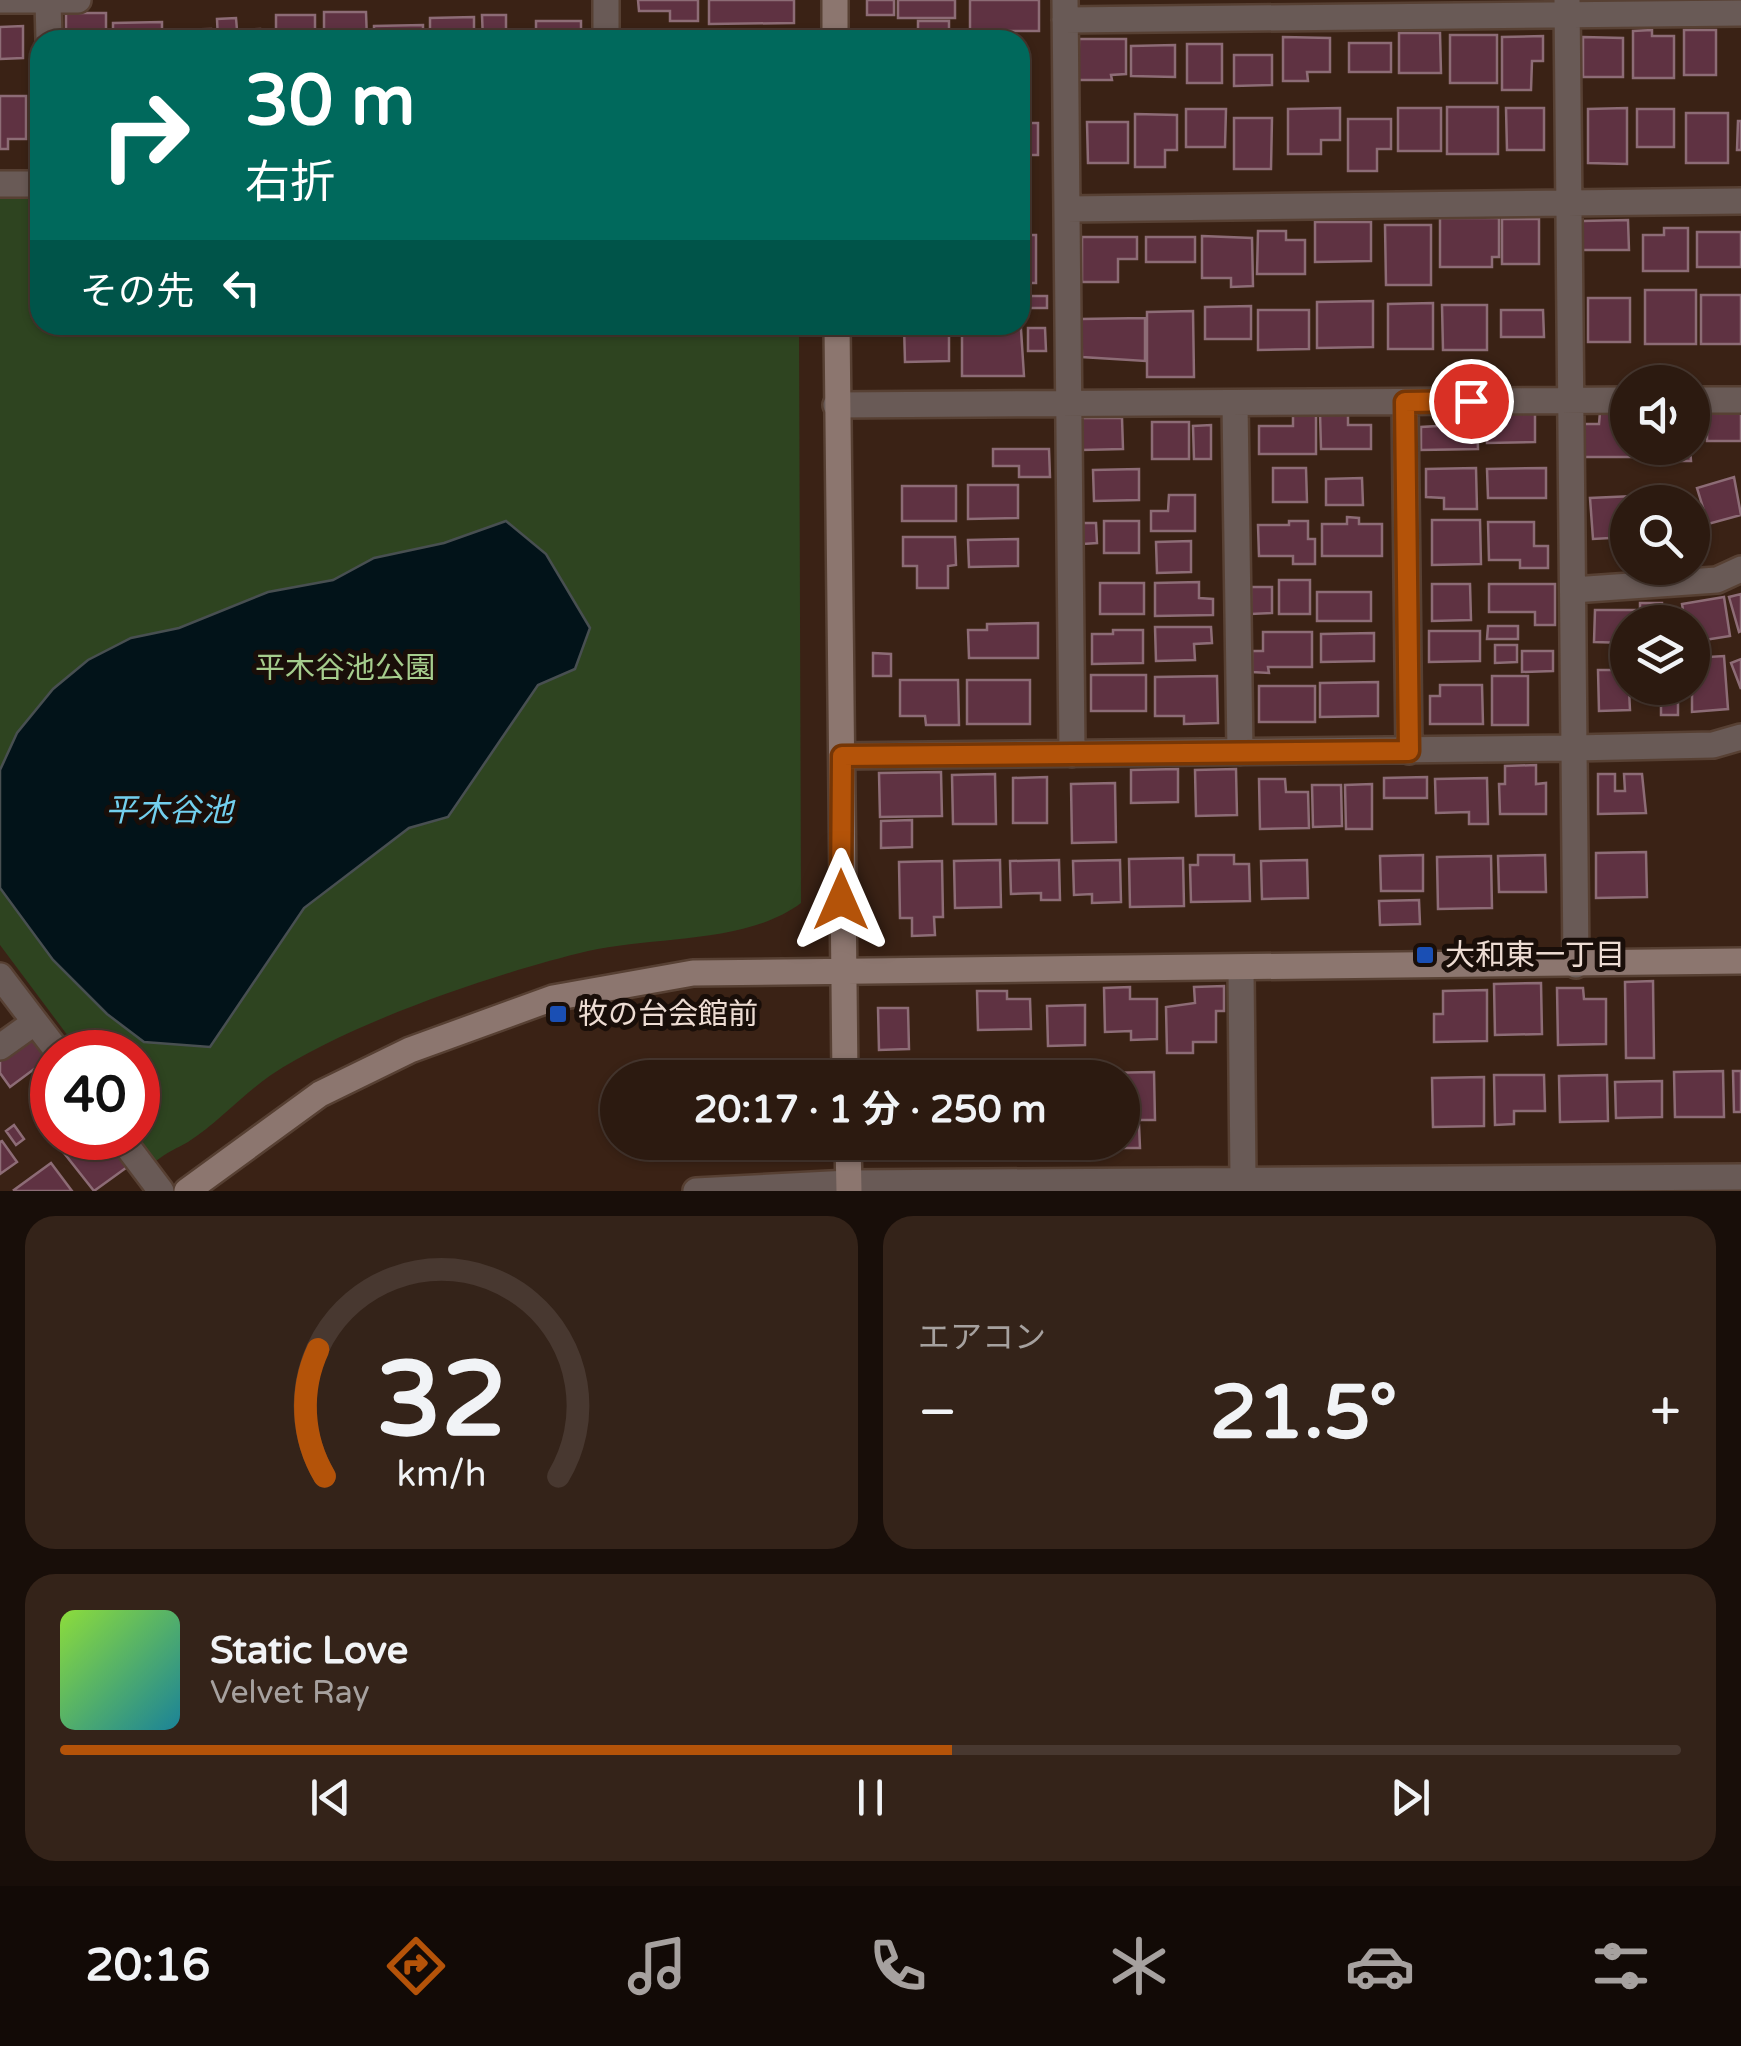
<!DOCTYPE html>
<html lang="ja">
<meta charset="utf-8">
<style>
body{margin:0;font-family:"Varela Round","Noto Sans JP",sans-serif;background:#342319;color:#f1f3f6;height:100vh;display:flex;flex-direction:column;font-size:38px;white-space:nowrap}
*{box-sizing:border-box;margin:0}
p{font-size:32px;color:#a6a19f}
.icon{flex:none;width:55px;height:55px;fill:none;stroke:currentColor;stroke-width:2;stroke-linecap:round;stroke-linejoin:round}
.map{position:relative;height:1191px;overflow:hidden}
.side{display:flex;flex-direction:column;gap:25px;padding:25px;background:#180e09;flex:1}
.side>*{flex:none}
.banner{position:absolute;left:30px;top:30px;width:1000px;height:305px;border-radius:30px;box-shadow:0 2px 8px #0004,0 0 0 2px #483830;background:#00695c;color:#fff;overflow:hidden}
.buttons{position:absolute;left:1610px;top:365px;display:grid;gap:20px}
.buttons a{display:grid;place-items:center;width:100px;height:100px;border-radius:50%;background:#2c1a10;box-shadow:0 2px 8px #0004,0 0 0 2px #483830;font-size:50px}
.speed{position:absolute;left:30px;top:1030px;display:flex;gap:20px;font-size:50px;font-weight:700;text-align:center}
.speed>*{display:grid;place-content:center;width:130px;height:130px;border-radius:50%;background:#2c1a10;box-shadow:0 2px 8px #0004,0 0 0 2px #483830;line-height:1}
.speed .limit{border:15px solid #d22;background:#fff;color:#111}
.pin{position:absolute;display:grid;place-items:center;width:85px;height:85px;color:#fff;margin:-42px;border:5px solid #fff;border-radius:50%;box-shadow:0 2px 10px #0007}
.me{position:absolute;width:110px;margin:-55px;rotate:0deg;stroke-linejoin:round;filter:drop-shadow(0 0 8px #0008)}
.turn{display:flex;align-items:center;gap:35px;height:210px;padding:0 50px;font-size:45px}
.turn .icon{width:130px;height:130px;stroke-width:2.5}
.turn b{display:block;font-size:70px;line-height:85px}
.then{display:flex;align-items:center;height:95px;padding:0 50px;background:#0003;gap:20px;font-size:38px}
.big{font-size:75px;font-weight:700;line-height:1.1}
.side .widget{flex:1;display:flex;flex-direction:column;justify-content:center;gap:15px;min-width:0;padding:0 35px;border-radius:30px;background:#342319}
.side .dial{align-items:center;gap:0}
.dial svg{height:260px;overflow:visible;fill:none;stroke:#483830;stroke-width:7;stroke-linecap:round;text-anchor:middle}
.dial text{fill:#f1f3f6;stroke:none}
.song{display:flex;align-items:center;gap:30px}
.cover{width:120px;height:120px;border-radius:15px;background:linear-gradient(135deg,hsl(90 70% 55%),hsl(190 70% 35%))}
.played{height:10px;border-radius:5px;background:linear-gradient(90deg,#b45309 55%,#483830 55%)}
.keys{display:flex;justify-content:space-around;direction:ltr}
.heat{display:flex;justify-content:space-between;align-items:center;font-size:55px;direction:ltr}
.side .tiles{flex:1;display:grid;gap:25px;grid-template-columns:1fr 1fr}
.widget:last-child{grid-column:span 2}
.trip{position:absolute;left:600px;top:1060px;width:540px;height:100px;border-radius:50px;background:#2c1a10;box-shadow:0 2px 8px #0004,0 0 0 2px #483830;font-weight:700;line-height:100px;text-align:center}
.tabs{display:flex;height:160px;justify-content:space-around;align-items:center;background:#120a06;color:#a6a19f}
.tabs .icon{width:70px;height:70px}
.tabs .on{color:#b45309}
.tabs b{font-size:45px;color:#f1f3f6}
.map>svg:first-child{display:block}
</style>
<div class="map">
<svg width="1741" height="1191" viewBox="0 0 1741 1191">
<rect width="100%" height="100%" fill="#3a2215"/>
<!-- green -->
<path fill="#2e4420" d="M40,198v127h759l2,578c-54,41 -148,33 -213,48 -92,22 -239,72 -317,124 -29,20 -53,48 -83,67 -11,6 -22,11 -32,19l-19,-23 1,-86h-58l-80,-107v-746z"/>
<!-- water -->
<path fill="#021319" stroke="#484f51" stroke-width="2.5" d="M506,521l40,33 44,74 -15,41 -37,16 -90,132 -39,11 -105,80 -94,139 -66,-5 -37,-28 -54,-54 -53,-72v-118l17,-37 36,-44 35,-29 43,-22 48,-10 89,-36 65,-12 41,-22 70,-15z"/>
<!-- building -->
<path fill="#5f3242" stroke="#8d6c76" stroke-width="2.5" d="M638,0h60v21h-28v-10h-31z
M709,0h85v23l-85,1z
M867,0h27v15h-27z
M898,0h57v18h-57z
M970,0h69v31h-69z
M324,12h42l1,28h-43z
M66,13h40v27h-40z
M276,15h39v25h-39z
M482,15h24v16h23l1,9h-47z
M474,17v23h-44v-22z
M236,18l1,12 23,-1v11h-42l-1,-21z
M536,21h45v19h-45z
M918,21h31v19h-31z
M162,22v18h-49v-17z
M423,25v15h-49v-14z
M23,26v32l-23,1v-32z
M211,29v11h-45v-10z
M1652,30v6h22v42h-41v-47z
M1684,30h32v45h-32z
M1399,33h41l1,40h-42z
M1450,35h47v48h-47z
M1543,36v25h-11l-1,29h-29v-53z
M1283,37l47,1v34h-23l1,9h-25z
M1583,37l40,1v39h-40z
M1079,39h47v35l-15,1 1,5h-34z
M1349,43h42v29h-42z
M1187,44h35v39h-35z
M1175,45v32l-44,-1v-30z
M1234,55h38v30l-38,1z
M0,96h26v43h-18v10h-8z
M1447,107h51v47h-51z
M1340,108v32h-19v14h-33v-45z
M1398,108h43v43h-43z
M1506,108h38v42h-37z
M1627,108v56l-39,-1v-54z
M1186,109h40l-1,38h-39z
M1637,109h37v38h-37z
M1686,113h42v50h-42z
M1135,114l42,1v35h-12v17h-30z
M1234,118h38l-1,51h-37z
M1348,119h43v30h-14v22h-29z
M1738,121h3v29h-4z
M1087,122h41v41h-40z
M1020,123h18v32h-18z
M1020,176h4v39h-4z
M1440,218h59v39h-7v10h-52z
M1502,219h37v45h-37z
M1628,220l1,30h-47v-29z
M1315,222h56v39l-56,1z
M1385,225h46v60h-45z
M1664,228h24v43h-45v-36h21z
M1258,231h28v9h19v34h-48z
M1697,232h44v35h-44z
M1020,235h16v48h-16z
M1202,236l50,2 1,48 -22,1v-9h-29z
M1082,237h55v22h-19v23h-36z
M1146,237h49v25h-49z
M1645,290h51v54h-51z
M1701,295h40v49h-40z
M1025,296h22v12h-22z
M1588,298h42v44h-42z
M1373,301v46l-56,1v-46z
M1433,303v46h-45v-45z
M1442,305h45v45h-44z
M1251,306v33h-46v-32z
M1258,310h51v39l-51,1z
M1501,310h42l1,27h-43z
M1193,311l1,66h-47v-65z
M1020,314l4,62h-62v-51h58z
M1145,318v43l-63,-4 -1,-38z
M904,325h45v36l-44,1z
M1028,328h17l1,23h-18z
M1707,409h34v32h-34z
M1627,411l1,37h5v9h-50v-33h16l1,-12z
M1348,412v13h23v24h-50l-1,-36z
M1487,413h48v29l-48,1z
M1293,415h23v39h-57v-28h34z
M1437,415h13v11h16l-1,-9h12l1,32 -57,1v-23l16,-1z
M1081,418h41l1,31 -41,1z
M1152,422h37v37h-37z
M1211,425v34h-17l-1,-33z
M1644,448h46l1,13h-47z
M993,449h56l1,28h-31v-11h-26z
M1273,468h33l1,34h-34z
M1476,468l1,41h-33v-11l-18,-1v-28z
M1546,468v30h-58l-1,-29z
M1139,469v31l-45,1 -1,-31z
M1734,477l7,38 -33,9 -11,-36z
M1362,478l1,27h-37v-26z
M968,485h50v33l-50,1z
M902,486h54v35h-54z
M1675,488l2,14h-34l-2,-11z
M1169,495h26v36h-44v-20h17z
M1634,496l1,6h-7v35l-35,2 -3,-41z
M1347,517l12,1v6h23v32h-60v-32h25z
M1432,520h48l1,44 -49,1z
M1104,521h35v32h-35z
M1289,521h19v18h7v25h-22v-8h-34l-1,-31h31z
M1488,522h46v24h14v22h-28v-8h-31z
M1083,523h13l1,20 -14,1z
M903,537h52l1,28 -8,1v22h-31v-22h-14z
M1018,539v27l-49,1 -1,-27z
M1191,541v31l-34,1 -1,-31z
M1279,580h31v34h-31z
M1199,582v16l14,1v16l-58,1v-33z
M1100,583h44v31h-44z
M1432,584h38l1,36 -39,1z
M1489,584h66v41h-20v-13h-46z
M1251,587h21v26l-21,1z
M1317,592h54v29h-54z
M1741,594v37l-2,1 -10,-35z
M1724,597l6,39 -38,6v-20h-7l-3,-18z
M1640,603h22v19h14h-36z
M1595,610h40v12h-7v21l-34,-1z
M1038,623v35h-69l-1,-28h19v-6z
M1488,626h30v13h-31z
M1155,627h56l1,16 -18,1 1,16 -39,1z
M1113,630h30v33l-51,1v-30h21z
M1429,631h51v30l-51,1z
M1263,632h49v35h-44l1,6 -17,-1v-21h11z
M1374,633v28l-53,1v-28z
M1495,645h22v17l-22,1z
M1522,651h31v20l-31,1z
M873,653l18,1v22h-18z
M1724,656l4,53 -36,3v-54z
M1741,659v30l-10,-26z
M1598,670h30l2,40 -31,1z
M1091,675h55v36h-55z
M1217,676l1,47 -34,1v-8h-29v-39z
M1492,676h36v49h-36z
M900,680h58l1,45h-33l-1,-9h-25z
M967,680h63v44h-63z
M1378,682v34l-58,1v-34z
M1440,685h42l1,39h-53v-28h10z
M1259,686h56v36h-56z
M1641,688h37v27h-17v-15h-20z
M1536,765v19l10,-1v31h-46l-1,-30h6v-18z
M1178,769v33l-47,1v-33z
M1236,769l1,46 -41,1 -1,-46z
M941,772l1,44 -62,1 -1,-44z
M995,774l1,50h-43l-1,-49z
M1598,774h17v17h10l-1,-17h18l4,39 -48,1z
M1047,777v46h-34v-45z
M1427,777v21h-43v-20z
M1487,778l1,46h-19v-12l-33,1 -1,-34z
M1259,779h26l1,13h22l1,36 -49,1z
M1115,783l1,59 -44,1 -1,-59z
M1372,784v45h-26l-1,-44z
M1312,785h29l1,41 -29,1z
M912,820v27l-31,1v-27z
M1646,852l1,45 -51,1v-45z
M1198,855h36v9h15l1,37 -59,1 -1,-37h8z
M1423,855v36h-42l-1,-35z
M1545,855l1,37h-47l-1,-36z
M1491,856l1,52 -54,1 -1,-52z
M1183,858l1,48 -54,1 -1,-48z
M1000,860l1,47 -46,1 -1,-47z
M1059,860l1,40h-19v-7l-30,1 -1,-33z
M1120,860l1,42 -29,1v-9l-18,1 -1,-34z
M1307,860l1,38 -46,1 -1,-38z
M942,861l1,56h-9l1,18 -23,1v-18h-12l-1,-56z
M1419,900l1,24 -40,1 -1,-24z
M1653,981l1,77h-28l-1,-76z
M1541,983l1,51 -47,1 -1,-51z
M1224,986v25h-8v31h-23v11h-26l-1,-46 29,-4 -1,-16z
M1130,987v12h27v40l-26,1v-9l-26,1 -1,-44z
M1557,988h26l1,11h22v45l-48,1z
M1487,990v51l-53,1v-28h9v-23z
M977,991h30v8h23l1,30 -53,1z
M1085,1005v40l-37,1 -1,-40z
M878,1008h30l1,41 -30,1z
M33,1036l16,22 -39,29 -10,-14v-14z
M947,1071h19v7h-19z
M1723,1071l1,46h-49l-1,-45z
M1733,1071h8v41h-7z
M1154,1072l1,48h-33v-42h-17v-5z
M1037,1073v5h-66v-4z
M1494,1075h50l1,36h-31v13l-19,1z
M1607,1075l1,46 -48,1 -1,-46z
M1484,1077v49l-51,1 -1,-49z
M1662,1081v36l-46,1 -1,-36z
M14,1125l10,14 -8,6 -10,-14z
M1122,1125h17l1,23h-27v-6h9z
M85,1138h6l11,15 13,-9 15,21 -36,26 -30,-38z
M2,1141l15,21 -17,12v-32z
M1077,1142h24v7l-24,1z
M51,1163l21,28h-57l-1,-1z"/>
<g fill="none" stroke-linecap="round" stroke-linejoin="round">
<defs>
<path id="street" d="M0,0h78
M48,0l1,40
M1065,0l7,754
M1567,0l9,965
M1065,20l676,-7
M606,40v-40
M0,184h40
M1067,209l674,-8
M1692,400h49
M1405,402l4,349
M1235,403l5,349
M836,405l792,-5
M1573,590l144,-10 24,-11
M842,756l732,-8 139,-3 28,-8
M1241,970l2,209
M0,976l35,46
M0,1047l35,-25 23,30
M121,1138l40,53
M696,1191l153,-8 892,-6"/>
<path id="secondary" d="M835,0v40
M837,325l8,753
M848,1142l1,49
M187,1191l133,-97 90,-44 143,-52 140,-25 1048,-12"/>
</defs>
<!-- street casing -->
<use href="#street" stroke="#574033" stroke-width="30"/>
<!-- secondary casing -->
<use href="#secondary" stroke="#574033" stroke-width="30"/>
<!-- street -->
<use href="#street" stroke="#695a56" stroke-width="25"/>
<!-- secondary -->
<use href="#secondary" stroke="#8c766f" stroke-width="25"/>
</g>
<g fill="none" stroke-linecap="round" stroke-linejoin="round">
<defs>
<path id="route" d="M841,900l1,-144 567,-5 -4,-349 66,-1"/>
</defs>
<!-- route casing -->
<use href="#route" stroke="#753606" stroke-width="25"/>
<!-- route -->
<use href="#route" stroke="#b45309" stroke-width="18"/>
</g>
<!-- markers -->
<g fill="#1a4fb4" stroke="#190e09" stroke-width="4">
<rect x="1415" y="945" width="20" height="20" rx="5"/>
<rect x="548" y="1004" width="20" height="20" rx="5"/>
</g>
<g text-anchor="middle" stroke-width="10" stroke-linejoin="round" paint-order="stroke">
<!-- park labels -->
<g font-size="30" fill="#a5cd8d" stroke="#190e09">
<text x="345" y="678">平木谷池公園</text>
</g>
<!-- poi labels -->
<g font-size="30" fill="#eddcd3" stroke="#190e09" text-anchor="start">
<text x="1445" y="965">大和東一丁目</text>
<text x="578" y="1024">牧の台会館前</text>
</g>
<!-- water labels -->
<g font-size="32" font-style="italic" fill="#72cfed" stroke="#190e09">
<text x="169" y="821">平木谷池</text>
</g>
</g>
</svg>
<div class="buttons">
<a><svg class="icon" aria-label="sound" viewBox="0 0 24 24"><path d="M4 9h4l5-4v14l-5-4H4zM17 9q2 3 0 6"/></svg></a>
<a><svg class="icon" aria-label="search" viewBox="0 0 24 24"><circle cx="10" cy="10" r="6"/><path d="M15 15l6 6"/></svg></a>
<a><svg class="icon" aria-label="layers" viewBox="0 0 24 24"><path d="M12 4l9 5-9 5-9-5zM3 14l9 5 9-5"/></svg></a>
</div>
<div class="speed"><div class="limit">40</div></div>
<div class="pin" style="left:1471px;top:401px;background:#d93025"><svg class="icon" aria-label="arrive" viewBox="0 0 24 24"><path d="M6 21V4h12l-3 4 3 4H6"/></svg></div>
<svg class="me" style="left:841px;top:900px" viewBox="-20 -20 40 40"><path d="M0-17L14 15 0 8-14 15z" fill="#b45309" stroke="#fff" stroke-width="4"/></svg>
<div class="trip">20:17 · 1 分 · 250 m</div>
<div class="banner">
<div class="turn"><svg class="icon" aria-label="right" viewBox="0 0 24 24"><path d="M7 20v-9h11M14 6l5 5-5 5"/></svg><div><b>30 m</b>右折</div></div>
<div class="then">その先<svg class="icon" aria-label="left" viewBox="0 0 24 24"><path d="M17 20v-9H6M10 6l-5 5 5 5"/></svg></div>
</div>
</div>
<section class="side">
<div class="tiles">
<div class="widget dial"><svg viewBox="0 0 100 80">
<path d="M14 69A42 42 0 1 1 86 69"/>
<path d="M14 69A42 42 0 0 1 12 30" stroke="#b45309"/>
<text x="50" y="56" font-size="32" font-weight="700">32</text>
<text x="50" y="72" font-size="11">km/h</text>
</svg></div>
<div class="widget"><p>エアコン</p>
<div class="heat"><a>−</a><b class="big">21.5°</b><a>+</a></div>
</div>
<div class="widget">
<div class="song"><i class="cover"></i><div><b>Static Love</b><p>Velvet Ray</p></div></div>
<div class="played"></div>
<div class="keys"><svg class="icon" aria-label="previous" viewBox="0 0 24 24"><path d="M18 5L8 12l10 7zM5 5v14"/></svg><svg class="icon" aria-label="pause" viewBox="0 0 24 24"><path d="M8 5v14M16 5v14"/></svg><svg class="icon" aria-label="next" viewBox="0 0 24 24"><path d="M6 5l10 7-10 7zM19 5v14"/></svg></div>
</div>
</div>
</section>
<nav class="tabs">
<b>20:16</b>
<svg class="icon on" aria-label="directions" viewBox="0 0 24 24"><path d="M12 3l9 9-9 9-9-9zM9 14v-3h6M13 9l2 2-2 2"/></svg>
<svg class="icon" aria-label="music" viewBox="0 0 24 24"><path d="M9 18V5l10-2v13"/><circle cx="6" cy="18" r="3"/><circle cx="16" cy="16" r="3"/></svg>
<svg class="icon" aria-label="phone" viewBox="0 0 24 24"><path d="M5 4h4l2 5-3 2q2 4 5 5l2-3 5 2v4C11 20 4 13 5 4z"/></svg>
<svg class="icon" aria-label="climate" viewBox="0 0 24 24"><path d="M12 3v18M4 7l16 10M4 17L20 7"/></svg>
<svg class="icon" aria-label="car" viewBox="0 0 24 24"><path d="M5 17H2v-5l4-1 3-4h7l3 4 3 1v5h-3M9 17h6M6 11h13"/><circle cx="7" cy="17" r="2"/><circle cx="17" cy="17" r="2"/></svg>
<svg class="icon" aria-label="filters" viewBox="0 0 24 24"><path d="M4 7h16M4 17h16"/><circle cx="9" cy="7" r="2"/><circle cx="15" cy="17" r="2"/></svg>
</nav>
